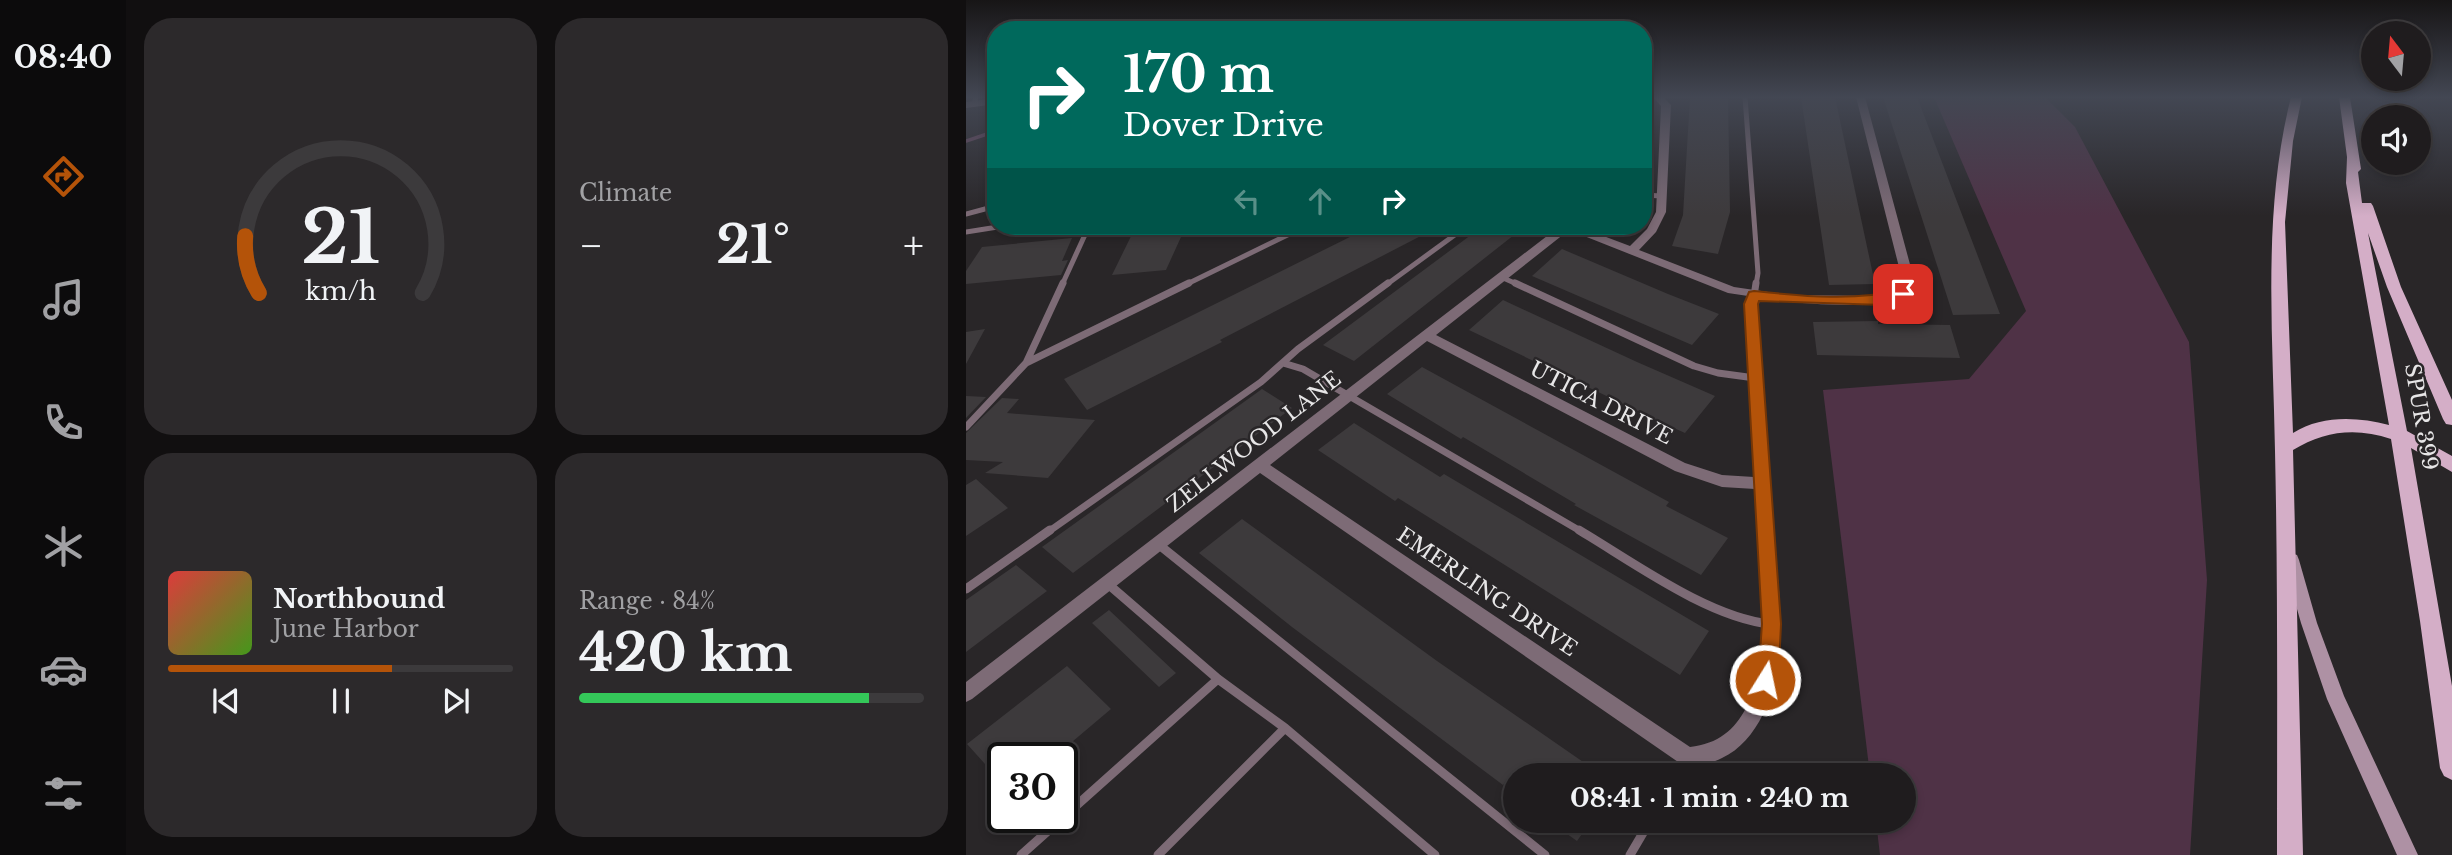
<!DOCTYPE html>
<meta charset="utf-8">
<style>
body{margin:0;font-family:"Libre Baskerville",serif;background:#2c292b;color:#f1f3f6;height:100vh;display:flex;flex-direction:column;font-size:26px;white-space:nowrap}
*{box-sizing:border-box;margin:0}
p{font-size:23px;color:#a1a1a4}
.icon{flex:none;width:38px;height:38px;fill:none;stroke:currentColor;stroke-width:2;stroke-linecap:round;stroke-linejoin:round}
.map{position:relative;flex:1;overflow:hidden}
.panel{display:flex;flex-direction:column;gap:18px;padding:18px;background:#110f10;width:840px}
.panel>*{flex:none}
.top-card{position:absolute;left:21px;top:21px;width:665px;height:214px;border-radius:28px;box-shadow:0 4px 10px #0003,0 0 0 2px #3c3a3c;background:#00695c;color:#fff;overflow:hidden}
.needle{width:46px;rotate:344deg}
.buttons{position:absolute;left:1395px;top:21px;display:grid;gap:14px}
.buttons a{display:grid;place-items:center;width:70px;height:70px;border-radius:50%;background:#1f1c1e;box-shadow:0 4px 10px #0003,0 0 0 2px #3c3a3c;font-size:35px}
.speed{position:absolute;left:21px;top:742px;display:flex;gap:14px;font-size:35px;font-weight:700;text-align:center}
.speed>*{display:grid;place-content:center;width:91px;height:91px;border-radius:50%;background:#1f1c1e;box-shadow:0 4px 10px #0003,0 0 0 2px #3c3a3c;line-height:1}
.speed .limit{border:4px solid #111;border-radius:10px;background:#fff;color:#111}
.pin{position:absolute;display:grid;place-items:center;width:60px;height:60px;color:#fff;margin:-30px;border-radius:14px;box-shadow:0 4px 10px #0006}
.me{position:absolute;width:77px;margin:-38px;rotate:10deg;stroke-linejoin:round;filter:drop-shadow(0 0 5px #0008)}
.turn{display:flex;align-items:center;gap:24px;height:147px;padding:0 21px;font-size:32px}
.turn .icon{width:91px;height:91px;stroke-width:2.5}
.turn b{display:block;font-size:49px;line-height:60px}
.lanes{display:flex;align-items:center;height:66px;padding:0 21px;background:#0003;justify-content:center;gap:35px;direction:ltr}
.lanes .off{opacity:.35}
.big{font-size:52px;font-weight:800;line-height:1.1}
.panel .widget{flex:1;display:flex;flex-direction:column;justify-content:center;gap:10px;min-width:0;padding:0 24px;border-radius:28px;background:#2c292b}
.panel .dial{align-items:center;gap:0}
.dial svg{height:182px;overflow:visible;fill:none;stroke:#3c3a3c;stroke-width:7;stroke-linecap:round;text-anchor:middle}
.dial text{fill:#f1f3f6;stroke:none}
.song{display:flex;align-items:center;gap:21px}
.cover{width:84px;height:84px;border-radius:10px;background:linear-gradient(135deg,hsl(0 70% 55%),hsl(100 70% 35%))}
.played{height:7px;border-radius:4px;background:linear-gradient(90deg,#b45309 65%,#3c3a3c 65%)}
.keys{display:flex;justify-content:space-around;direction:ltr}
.heat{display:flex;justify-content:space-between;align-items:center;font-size:38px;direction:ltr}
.charge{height:10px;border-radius:5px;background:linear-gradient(90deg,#34c759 84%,#3c3a3c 0)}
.panel .tiles{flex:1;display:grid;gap:18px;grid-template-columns:repeat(2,1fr)}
.trip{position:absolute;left:537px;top:763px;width:413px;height:70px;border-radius:35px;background:#1f1c1e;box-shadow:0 4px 10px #0003,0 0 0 2px #3c3a3c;font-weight:800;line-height:70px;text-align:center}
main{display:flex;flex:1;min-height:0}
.tabs{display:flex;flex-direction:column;width:126px;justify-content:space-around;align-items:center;background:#0c0b0c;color:#a1a1a4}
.tabs .icon{width:49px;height:49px}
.tabs .active{color:#b45309}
.tabs b{font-size:32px;color:#f1f3f6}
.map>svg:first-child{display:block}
</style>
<main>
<nav class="tabs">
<b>08:40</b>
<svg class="icon active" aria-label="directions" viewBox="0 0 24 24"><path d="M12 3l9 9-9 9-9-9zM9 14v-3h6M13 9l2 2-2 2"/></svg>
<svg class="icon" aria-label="music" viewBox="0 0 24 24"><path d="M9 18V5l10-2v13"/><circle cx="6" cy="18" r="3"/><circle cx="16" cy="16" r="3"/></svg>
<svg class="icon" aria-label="phone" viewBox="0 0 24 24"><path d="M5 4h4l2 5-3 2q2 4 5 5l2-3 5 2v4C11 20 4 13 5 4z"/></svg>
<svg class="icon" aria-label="climate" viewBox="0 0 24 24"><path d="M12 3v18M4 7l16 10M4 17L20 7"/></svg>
<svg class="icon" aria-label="car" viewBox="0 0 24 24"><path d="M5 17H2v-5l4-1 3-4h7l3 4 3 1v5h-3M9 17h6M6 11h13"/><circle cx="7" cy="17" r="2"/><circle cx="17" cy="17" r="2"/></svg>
<svg class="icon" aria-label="filters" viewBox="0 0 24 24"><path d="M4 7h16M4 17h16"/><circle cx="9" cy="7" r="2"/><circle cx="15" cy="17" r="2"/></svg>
</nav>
<section class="panel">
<div class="tiles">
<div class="widget dial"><svg viewBox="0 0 100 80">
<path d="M14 69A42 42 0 1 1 86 69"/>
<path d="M14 69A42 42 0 0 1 8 44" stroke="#b45309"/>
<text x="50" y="56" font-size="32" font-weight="700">21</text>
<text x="50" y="72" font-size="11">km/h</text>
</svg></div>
<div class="widget"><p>Climate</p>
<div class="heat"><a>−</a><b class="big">21°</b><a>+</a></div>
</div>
<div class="widget">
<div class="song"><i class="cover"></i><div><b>Northbound</b><p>June Harbor</p></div></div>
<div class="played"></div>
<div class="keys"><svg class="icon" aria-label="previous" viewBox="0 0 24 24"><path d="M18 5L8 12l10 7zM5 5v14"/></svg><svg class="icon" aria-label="pause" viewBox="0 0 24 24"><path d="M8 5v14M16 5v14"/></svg><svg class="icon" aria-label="next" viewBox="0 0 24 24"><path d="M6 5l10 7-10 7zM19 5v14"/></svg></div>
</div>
<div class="widget"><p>Range · 84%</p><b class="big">420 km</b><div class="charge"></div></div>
</div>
</section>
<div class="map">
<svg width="1486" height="855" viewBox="0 0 1486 855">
<rect width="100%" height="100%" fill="#292628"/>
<!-- green -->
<path fill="#4f3246" d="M968,97h111l30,30 114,215 18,238 -17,275h-310l-4,-34h28v-46h-34l-47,-385 146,-11 57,-68z"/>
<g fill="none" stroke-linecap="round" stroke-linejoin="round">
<!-- stream -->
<path stroke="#734d67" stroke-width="3.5" d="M0,141l21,-7 9,-8"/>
</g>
<!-- building -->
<path fill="#3d3a3c" d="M724,97h38l2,115 -12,42 -46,-8 11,-31z
M835,97h34l40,187 -46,1z
M917,97h34l83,217 -47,1z
M170,226h50l-20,44 -54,5z
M406,226h68l-220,114 2,2 -135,68 -23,-31z
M517,226h9l22,9 -160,126 -31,-16z
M106,238l-10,23 6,-1 -7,15 -95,9v-13l16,-24z
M596,249l106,45 51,20 -27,31 -160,-69z
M537,300l134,62 78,34 -30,37 -20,-9 -196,-94z
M912,321v3l72,1 10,33 -143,-3 -4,-33z
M19,329l-19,35v-32z
M456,367l247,135 -3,4 62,32 -27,37 -127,-70 2,-1 -113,-67 -2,2 -74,-45z
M296,389l30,19 -219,165 -31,-26z
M0,396l20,1 -20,21z
M36,398l17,1 -12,14 88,7 -47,58 -63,-5 18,-11 -37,-2v-27z
M388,423l86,54 4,-3 265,157 -29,44 -282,-177 -3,3 -77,-51z
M10,479l32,29 -42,28v-51z
M276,519l195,142 165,114h-92l-7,10 -211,-158 -93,-74z
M50,565l31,26 -81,61v-52z
M143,610l67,63 -17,14 -67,-64z
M101,666l44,43 -58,49h-50v26l-36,-40z
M583,821h42l-14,20z"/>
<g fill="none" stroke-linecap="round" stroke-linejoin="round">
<!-- service-far2 -->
<path stroke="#7d6b76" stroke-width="5" d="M779,97l13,176 -2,12
M8,104l2,-7
M677,195l19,1
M0,214l30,-8
M0,232l38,-6
M535,277l18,8
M96,285l27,-59
M219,285l121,-59
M420,285l81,-59"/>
<!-- service-far1 -->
<path stroke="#7d6b76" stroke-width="7" d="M549,283l179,83 24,7 37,5
M788,296l2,-13
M60,363l163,-80
M317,363l20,6 279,163
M0,427l60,-64 37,-80
M82,532l213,-150 37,-33 90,-66"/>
<!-- service -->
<path stroke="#7d6b76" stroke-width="9" d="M613,530c54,32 130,88 192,94
M192,544l387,311
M142,584l110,95 67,49 150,127
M0,589l84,-59
M711,775l11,-18
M55,855l197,-176
M192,855l127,-127
M664,855l20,-34"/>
<!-- minor -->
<path fill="#7d6b76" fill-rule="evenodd" d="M687,97h10l8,8 -5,107 -10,20 -17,18 95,37 54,8 95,1 15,-5 5,-8 -47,-186h9l50,186c-2,5 -4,10 -9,13 -21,16 -119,7 -146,2l-3,18 12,164 2,4 -1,4c3,49 11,100 11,150 -1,42 -18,101 -59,120 -12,6 -28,11 -41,6l-421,-291 -288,226 -6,3v-20l594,-456h17l53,20 17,-17 9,-17 5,-106zM603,230l159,63 20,3 -3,20 9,161 -32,-2 -37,-12 -249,-128zM461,341l248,130 47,16 33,2 8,150c-6,48 -16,102 -73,108l-420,-282z"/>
<!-- tertiary -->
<path fill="#7d6b76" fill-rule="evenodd" d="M30,98v6l-30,4v-6z"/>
<!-- secondary -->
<path fill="#ae91a4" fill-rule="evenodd" d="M1325,553l6,2 2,5 18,63 27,73 74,159h-21l-70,-156 -26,-76 -18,-63 2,-5z"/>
<!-- primary -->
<path fill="#d4aec7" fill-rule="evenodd" d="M1325,97h11l-9,44 -8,81 8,211c29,-18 64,-16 96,-8l-43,-242 1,-26 -8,-60h11l11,72 -3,3 4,31h9l2,3 28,81 51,113v25l-6,-1 -3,-5 -56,-132 -19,-54 39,198 45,25v16l-41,-24 41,238v94l-8,-4 -4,-8 -20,-147 -29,-182c-35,-12 -67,-8 -98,11l10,405h-26c0,-135 1,-269 -2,-404 -2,-118 -13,-239 16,-354z"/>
</g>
<!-- sky -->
<linearGradient id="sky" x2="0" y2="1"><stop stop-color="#171516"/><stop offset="0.45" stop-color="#434753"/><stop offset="1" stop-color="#434753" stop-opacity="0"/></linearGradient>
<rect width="1486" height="216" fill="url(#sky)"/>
<!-- route -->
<path fill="#b45309" stroke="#753606" stroke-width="2" d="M937,289l7,5 -2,3 -25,8 -124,-4 -1,3 23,320 -2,42 -7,21 -7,3 -7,-3 -3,-7 4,-14 3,-42 -18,-320 5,-12 5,-1c48,5 102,11 149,-2z"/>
<g text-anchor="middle" stroke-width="5" stroke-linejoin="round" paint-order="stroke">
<!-- street labels -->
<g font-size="21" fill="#e7e6e7" stroke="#292628">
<text transform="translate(635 403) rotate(27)" y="7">UTICA DRIVE</text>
<text transform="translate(1455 417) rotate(80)" y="7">SPUR 399</text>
<text transform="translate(288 442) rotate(-38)" y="7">ZELLWOOD LANE</text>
<text transform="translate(521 592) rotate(34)" y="7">EMERLING DRIVE</text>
</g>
</g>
</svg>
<div class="buttons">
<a><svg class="needle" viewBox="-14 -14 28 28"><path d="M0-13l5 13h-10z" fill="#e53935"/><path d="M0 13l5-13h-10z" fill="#a1a1a4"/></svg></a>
<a><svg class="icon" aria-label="sound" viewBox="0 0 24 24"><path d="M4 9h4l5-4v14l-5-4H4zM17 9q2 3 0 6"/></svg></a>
</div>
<div class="speed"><div class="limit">30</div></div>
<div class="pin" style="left:937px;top:294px;background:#d93025"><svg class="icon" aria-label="arrive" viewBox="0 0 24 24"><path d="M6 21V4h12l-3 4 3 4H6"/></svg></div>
<svg class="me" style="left:799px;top:680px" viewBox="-20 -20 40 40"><circle r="17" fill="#b45309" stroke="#fff" stroke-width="3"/><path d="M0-11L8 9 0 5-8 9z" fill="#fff"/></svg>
<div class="trip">08:41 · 1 min · 240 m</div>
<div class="top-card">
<div class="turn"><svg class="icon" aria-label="right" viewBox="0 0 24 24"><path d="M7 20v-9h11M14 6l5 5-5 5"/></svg><div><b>170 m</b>Dover Drive</div></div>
<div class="lanes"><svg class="icon off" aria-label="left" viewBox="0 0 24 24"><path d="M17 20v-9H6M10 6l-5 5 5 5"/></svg><svg class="icon off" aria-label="ahead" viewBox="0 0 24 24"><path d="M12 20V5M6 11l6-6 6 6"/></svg><svg class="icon" aria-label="right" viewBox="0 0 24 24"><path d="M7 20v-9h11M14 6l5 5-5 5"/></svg></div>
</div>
</div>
</main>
